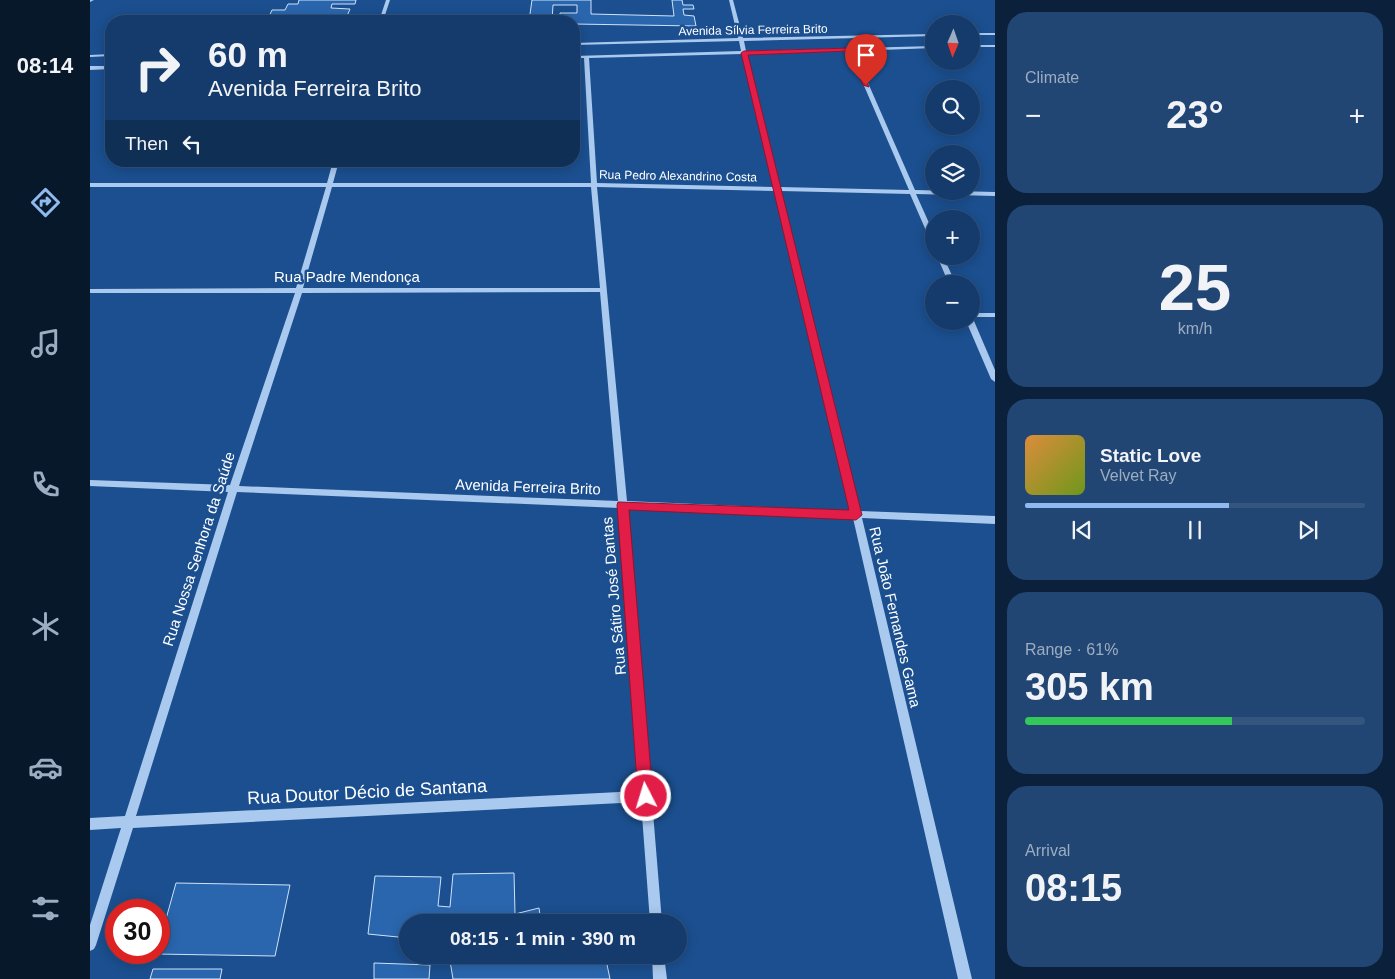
<!DOCTYPE html>
<meta charset="utf-8">
<style>
body{margin:0;font-family:Arial,sans-serif;background:#214673;color:#f1f3f6;height:100vh;display:flex;flex-direction:column;font-size:19px;white-space:nowrap}
*{box-sizing:border-box;margin:0}
p{font-size:16px;color:#9dadc1}
.icon{flex:none;width:28px;height:28px;fill:none;stroke:currentColor;stroke-width:2;stroke-linecap:round;stroke-linejoin:round}
.map{position:relative;flex:1;overflow:hidden}
.drawer{display:flex;flex-direction:column;gap:12px;padding:12px;background:#0b203b;width:400px}
.drawer>*{flex:none}
.banner{position:absolute;left:15px;top:15px;width:475px;height:152px;border-radius:20px;box-shadow:0 2px 12px #0003,0 0 0 1px #33557e;background:#143b6b;color:#f1f3f6;overflow:hidden}
.needle{width:32px;rotate:182deg}
.controls{position:absolute;left:835px;top:15px;display:grid;gap:10px}
.controls a{display:grid;place-items:center;width:55px;height:55px;border-radius:50%;background:#143b6b;box-shadow:0 2px 12px #0003,0 0 0 1px #33557e;font-size:25px}
.speed{position:absolute;left:15px;top:899px;display:flex;gap:10px;font-size:25px;font-weight:700;text-align:center}
.speed>*{display:grid;place-content:center;width:65px;height:65px;border-radius:50%;background:#143b6b;box-shadow:0 2px 12px #0003,0 0 0 1px #33557e;line-height:1}
.speed .limit{border:8px solid #d22;background:#fff;color:#111}
.pin{position:absolute;display:grid;place-items:center;width:42px;height:42px;color:#fff;margin:-51px -21px;border-radius:50% 50% 50% 0;rotate:-45deg;box-shadow:0 0 5px #0007}
.pin .icon{rotate:45deg}
.me{position:absolute;width:55px;margin:-28px;rotate:355deg;stroke-linejoin:round;filter:drop-shadow(0 0 4px #0008)}
.turn{display:flex;align-items:center;gap:18px;height:105px;padding:0 20px;font-size:22px}
.turn .icon{width:65px;height:65px;stroke-width:2.5}
.turn b{display:block;font-size:35px;line-height:42px}
.then{display:flex;align-items:center;height:48px;padding:0 20px;background:#0003;gap:10px;font-size:19px}
.big{font-size:38px;font-weight:700;line-height:1.1}
.drawer .card{flex:1;display:flex;flex-direction:column;justify-content:center;gap:8px;min-width:0;padding:0 18px;border-radius:20px;background:#214673}
.drawer .dial{align-items:center;gap:0}
.dial b{font-size:65px;line-height:1}
.song{display:flex;align-items:center;gap:15px}
.cover{width:60px;height:60px;border-radius:8px;background:linear-gradient(135deg,hsl(30 70% 55%),hsl(80 70% 35%))}
.played{height:5px;border-radius:2px;background:linear-gradient(90deg,#90b9f0 60%,#33557e 60%)}
.keys{display:flex;justify-content:space-around;direction:ltr}
.heat{display:flex;justify-content:space-between;align-items:center;font-size:28px;direction:ltr}
.charge{height:8px;border-radius:4px;background:linear-gradient(90deg,#34c759 61%,#33557e 0)}
.trip{position:absolute;left:309px;top:914px;width:288px;height:50px;border-radius:25px;background:#143b6b;box-shadow:0 2px 12px #0003,0 0 0 1px #33557e;font-weight:700;line-height:50px;text-align:center}
main{display:flex;flex:1;min-height:0}
.menu{display:flex;flex-direction:column;width:90px;justify-content:space-around;align-items:center;background:#08182b;color:#9dadc1}
.menu .icon{width:35px;height:35px}
.menu .current{color:#90b9f0}
.menu b{font-size:22px;color:#f1f3f6}
.map>svg:first-child{display:block}
</style>
<main>
<nav class="menu">
<b>08:14</b>
<svg class="icon current" aria-label="directions" viewBox="0 0 24 24"><path d="M12 3l9 9-9 9-9-9zM9 14v-3h6M13 9l2 2-2 2"/></svg>
<svg class="icon" aria-label="music" viewBox="0 0 24 24"><path d="M9 18V5l10-2v13"/><circle cx="6" cy="18" r="3"/><circle cx="16" cy="16" r="3"/></svg>
<svg class="icon" aria-label="phone" viewBox="0 0 24 24"><path d="M5 4h4l2 5-3 2q2 4 5 5l2-3 5 2v4C11 20 4 13 5 4z"/></svg>
<svg class="icon" aria-label="climate" viewBox="0 0 24 24"><path d="M12 3v18M4 7l16 10M4 17L20 7"/></svg>
<svg class="icon" aria-label="car" viewBox="0 0 24 24"><path d="M5 17H2v-5l4-1 3-4h7l3 4 3 1v5h-3M9 17h6M6 11h13"/><circle cx="7" cy="17" r="2"/><circle cx="17" cy="17" r="2"/></svg>
<svg class="icon" aria-label="filters" viewBox="0 0 24 24"><path d="M4 7h16M4 17h16"/><circle cx="9" cy="7" r="2"/><circle cx="15" cy="17" r="2"/></svg>
</nav>
<div class="map">
<svg width="905" height="979" viewBox="0 0 905 979">
<rect width="100%" height="100%" fill="#1b4f8f"/>
<!-- building -->
<path fill="#2a66ad" stroke="#cfe3fa" d="M209,0h57l-1,4h-23l-1,4 19,1 -5,12h-78l5,-11h13l3,-6h10z
M442,0h59v14l83,2 -2,-16h10l1,5h10l1,4h-11l1,6 10,1 2,10 -122,-2v-3h-14v-8h17v-8h-24l-1,16h-23z
M424,873l1,41 24,-6 2,14h-133v16l-40,-4 7,-58 66,1 -3,29 12,1 3,-33z
M86,883l114,2 -15,71 -119,-2 3,-2v-8z
M359,955h95v6l33,-6h28l5,24h-157z
M284,963l56,2 -1,14h-55z
M63,969h69l-2,10h-70z"/>
<g fill="none" stroke-linecap="round" stroke-linejoin="round">
<!-- minor -->
<path fill="#a9c9ee" fill-rule="evenodd" d="M0,0h4l-4,2z
M296,0h4l-7,21h-4z
M639,0h4l10,38 191,-4v2l-190,5 2,10 188,-5v2l-80,3 61,139 80,2v4l-79,-2 18,40v10l-3,-2 -21,-48 -129,-3 79,320 135,5v8l-133,-6 110,461h-14l-105,-461 -225,-10 34,414h-12l-9,-120 -508,26 -37,117 -2,4 -4,2v-26l31,-97 -31,2v-12l35,-2 103,-324 -138,-6v-6l140,5 65,-192h-205v-4l206,-1 30,-101h-236v-4h237l6,-22h6l-6,22h258l-7,-125h-10v-2l167,-5 -2,-10 -165,4v-2l164,-5zM759,51l60,139 -129,-3 -33,-133zM652,54l32,133 -177,-4 -8,-125zM242,187h259l9,101h-297zM507,187l178,4 76,320 -224,-10zM510,292l18,209 -379,-15 63,-193zM147,492l382,16 21,283 -504,25z
M881,33h24v2h-24z
M881,45h24v2h-24z
M21,54v2l-21,1v-2z
M0,66h21v3l-21,1z
M847,256h6l13,28h-7z
M881,313h24v4h-24z
M881,319l3,2 21,49v12l-4,-3 -25,-58h5z
M562,955h12l3,24h-14z"/>
</g>
<!-- route -->
<path fill="#e11d48" stroke="#92132f" d="M763,48l16,39 -6,-2 -14,-34 -101,4 114,460 -6,5 -227,-10 24,286 -2,5 -5,2 -5,-2 -3,-5 -21,-291 1,-3 231,8 -108,-457 3,-2z"/>
<g text-anchor="middle" stroke-width="5" stroke-linejoin="round" paint-order="stroke">
<!-- far-street labels -->
<g font-size="12" fill="#fff" stroke="#1b4f8f">
<text transform="translate(663 30) rotate(-1)" y="4">Avenida Sílvia Ferreira Brito</text>
<text transform="translate(588 176) rotate(1)" y="4">Rua Pedro Alexandrino Costa</text>
</g>
<!-- street labels -->
<g font-size="15" fill="#fff" stroke="#1b4f8f">
<text x="257" y="282">Rua Padre Mendonça</text>
<text transform="translate(438 487) rotate(2)" y="5">Avenida Ferreira Brito</text>
<text transform="translate(109 549) rotate(-72)" y="5">Rua Nossa Senhora da Saúde</text>
<text transform="translate(524 596) rotate(-95)" y="5">Rua Sátiro José Dantas</text>
<text transform="translate(805 617) rotate(77)" y="5">Rua João Fernandes Gama</text>
</g>
<!-- near-street labels -->
<g font-size="18" fill="#fff" stroke="#1b4f8f">
<text transform="translate(277 792) rotate(-3)" y="6">Rua Doutor Décio de Santana</text>
</g>
</g>
</svg>
<div class="controls">
<a><svg class="needle" viewBox="-14 -14 28 28"><path d="M0-13l5 13h-10z" fill="#e53935"/><path d="M0 13l5-13h-10z" fill="#9dadc1"/></svg></a>
<a><svg class="icon" aria-label="search" viewBox="0 0 24 24"><circle cx="10" cy="10" r="6"/><path d="M15 15l6 6"/></svg></a>
<a><svg class="icon" aria-label="layers" viewBox="0 0 24 24"><path d="M12 4l9 5-9 5-9-5zM3 14l9 5 9-5"/></svg></a>
<a>+</a>
<a>−</a>
</div>
<div class="speed"><div class="limit">30</div></div>
<div class="pin" style="left:776px;top:85px;background:#d93025"><svg class="icon" aria-label="arrive" viewBox="0 0 24 24"><path d="M6 21V4h12l-3 4 3 4H6"/></svg></div>
<svg class="me" style="left:556px;top:796px" viewBox="-20 -20 40 40"><circle r="17" fill="#e11d48" stroke="#fff" stroke-width="3"/><path d="M0-11L8 9 0 5-8 9z" fill="#fff"/></svg>
<div class="trip">08:15 · 1 min · 390 m</div>
<div class="banner">
<div class="turn"><svg class="icon" aria-label="right" viewBox="0 0 24 24"><path d="M7 20v-9h11M14 6l5 5-5 5"/></svg><div><b>60 m</b>Avenida Ferreira Brito</div></div>
<div class="then">Then<svg class="icon" aria-label="left" viewBox="0 0 24 24"><path d="M17 20v-9H6M10 6l-5 5 5 5"/></svg></div>
</div>
</div>
<section class="drawer">
<div class="card"><p>Climate</p>
<div class="heat"><a>−</a><b class="big">23°</b><a>+</a></div>
</div>
<div class="card dial"><b>25</b><p>km/h</p></div>
<div class="card">
<div class="song"><i class="cover"></i><div><b>Static Love</b><p>Velvet Ray</p></div></div>
<div class="played"></div>
<div class="keys"><svg class="icon" aria-label="previous" viewBox="0 0 24 24"><path d="M18 5L8 12l10 7zM5 5v14"/></svg><svg class="icon" aria-label="pause" viewBox="0 0 24 24"><path d="M8 5v14M16 5v14"/></svg><svg class="icon" aria-label="next" viewBox="0 0 24 24"><path d="M6 5l10 7-10 7zM19 5v14"/></svg></div>
</div>
<div class="card"><p>Range · 61%</p><b class="big">305 km</b><div class="charge"></div></div>
<div class="card"><p>Arrival</p><b class="big">08:15</b></div>
</section>
</main>
